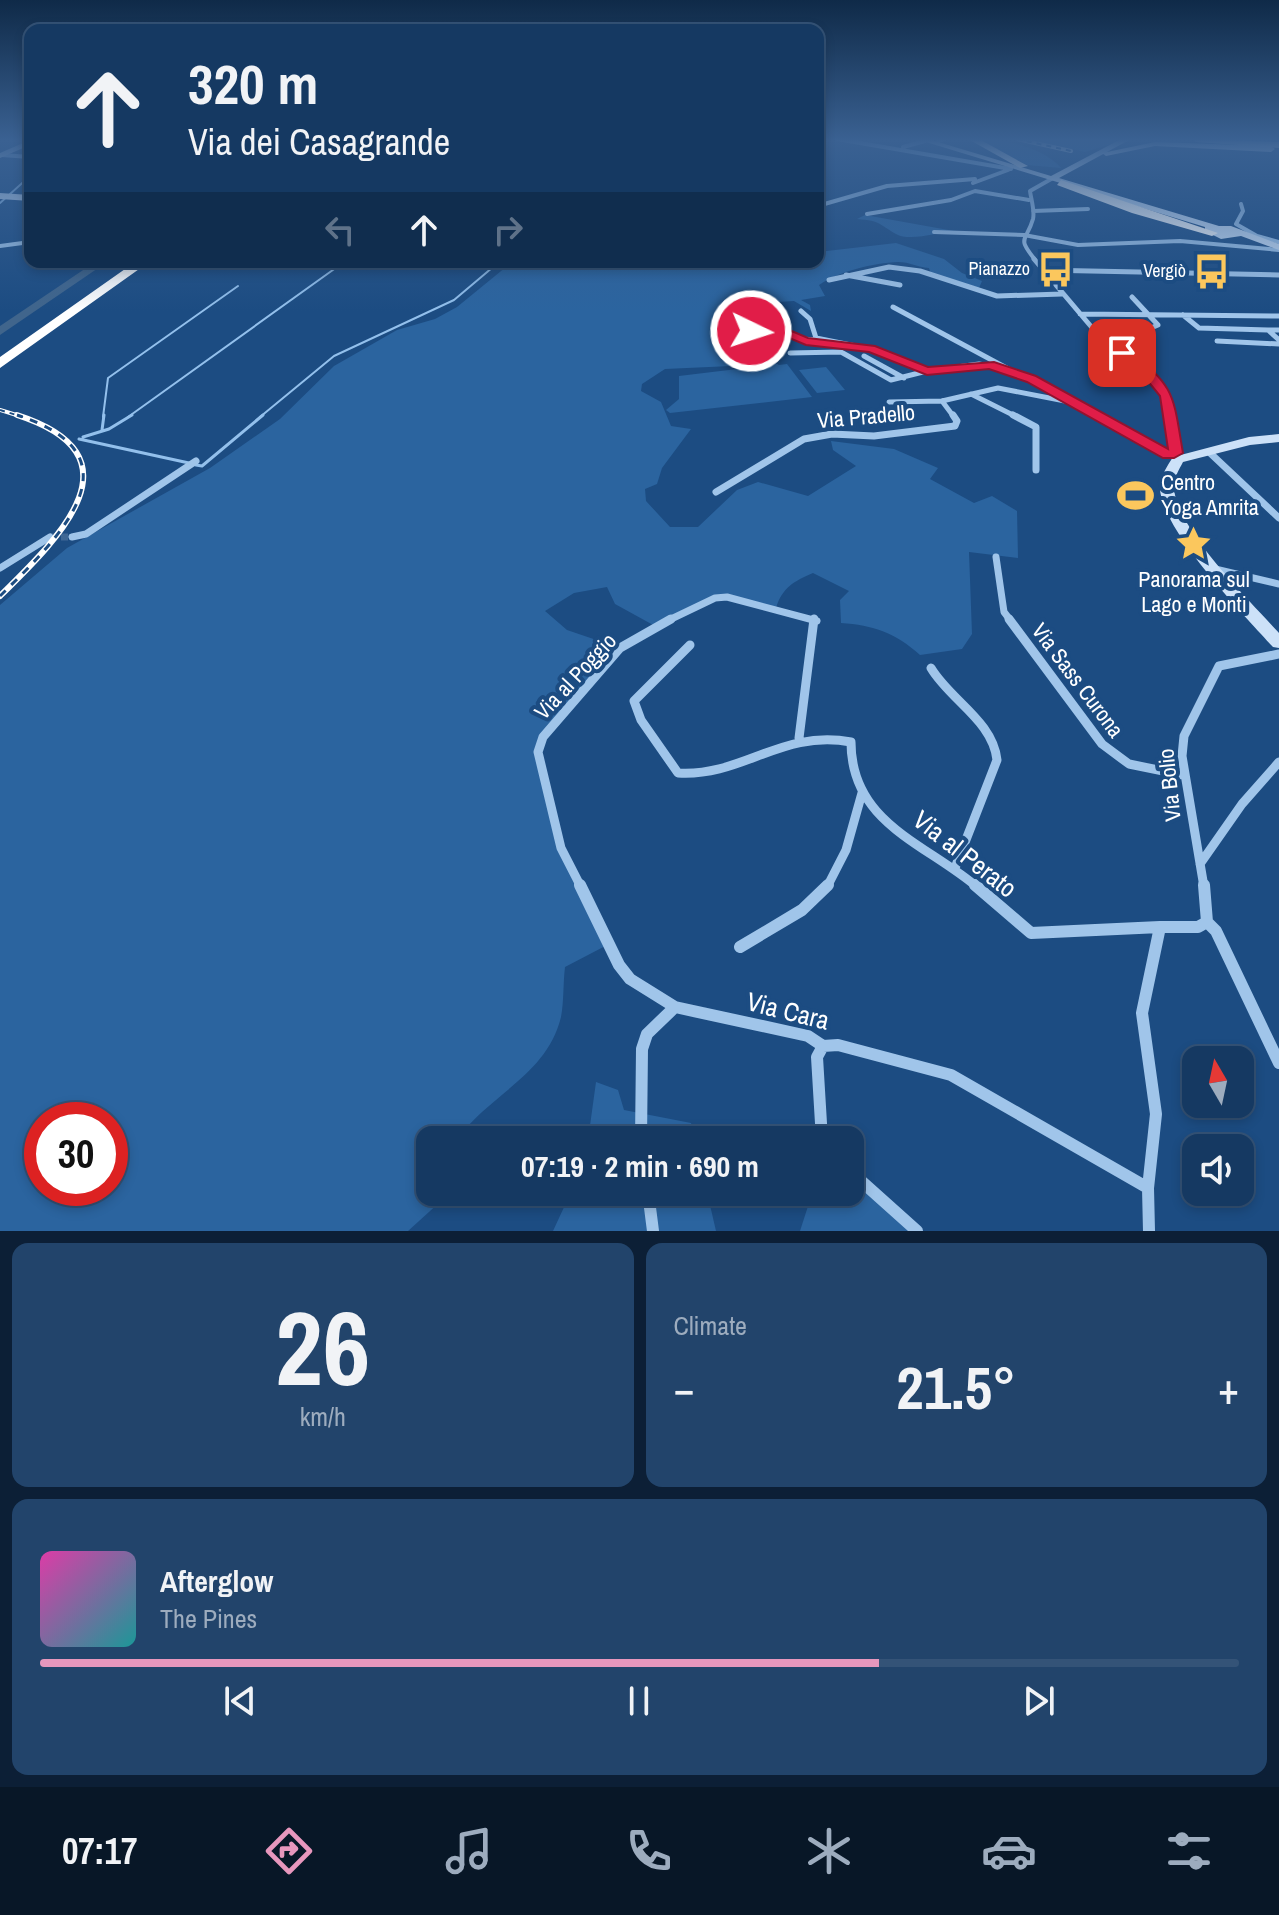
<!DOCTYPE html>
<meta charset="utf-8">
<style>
body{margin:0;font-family:"Archivo Narrow",sans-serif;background:#22446b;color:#f1f3f6;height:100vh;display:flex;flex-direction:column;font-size:30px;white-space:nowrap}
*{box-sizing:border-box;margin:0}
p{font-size:26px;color:#9dacbe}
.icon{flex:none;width:44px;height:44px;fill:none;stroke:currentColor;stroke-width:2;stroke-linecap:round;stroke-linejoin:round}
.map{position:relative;height:1231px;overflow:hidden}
.side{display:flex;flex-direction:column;gap:12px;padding:12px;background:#0c1f36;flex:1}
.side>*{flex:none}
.guide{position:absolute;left:24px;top:24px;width:800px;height:244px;border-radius:16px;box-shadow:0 4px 12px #0003,0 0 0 2px #345377;background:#153962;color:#f1f3f6;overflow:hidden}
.needle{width:52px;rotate:351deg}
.fabs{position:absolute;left:1182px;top:1046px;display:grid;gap:16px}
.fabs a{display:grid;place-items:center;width:72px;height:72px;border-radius:16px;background:#153962;box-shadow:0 4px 12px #0003,0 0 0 2px #345377;font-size:40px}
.speed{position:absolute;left:24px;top:1102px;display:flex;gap:16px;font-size:40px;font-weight:700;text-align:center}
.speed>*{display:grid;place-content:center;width:104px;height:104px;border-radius:50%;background:#153962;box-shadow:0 4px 12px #0003,0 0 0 2px #345377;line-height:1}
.speed .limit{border:12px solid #d22;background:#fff;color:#111}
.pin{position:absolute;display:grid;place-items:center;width:68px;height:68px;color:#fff;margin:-34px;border-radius:16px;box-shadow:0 4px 12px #0006}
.me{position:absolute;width:88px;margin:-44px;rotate:94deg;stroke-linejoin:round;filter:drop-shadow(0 0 6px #0008)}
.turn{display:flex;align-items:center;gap:28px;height:168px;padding:0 32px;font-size:36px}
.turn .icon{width:104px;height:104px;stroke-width:2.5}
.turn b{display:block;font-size:56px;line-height:68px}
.lanes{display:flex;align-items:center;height:76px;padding:0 32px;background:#0003;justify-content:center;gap:40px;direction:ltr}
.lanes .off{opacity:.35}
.big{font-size:60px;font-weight:700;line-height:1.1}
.side .card{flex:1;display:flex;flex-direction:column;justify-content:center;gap:12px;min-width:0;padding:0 28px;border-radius:16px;background:#22446b}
.side .dial{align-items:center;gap:0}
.dial b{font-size:104px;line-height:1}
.song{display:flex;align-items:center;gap:24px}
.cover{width:96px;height:96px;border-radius:12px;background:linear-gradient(135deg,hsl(320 70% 55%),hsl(180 70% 35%))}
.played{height:8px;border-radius:4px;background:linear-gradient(90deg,#e797bd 70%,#345377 70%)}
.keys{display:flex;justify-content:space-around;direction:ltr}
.heat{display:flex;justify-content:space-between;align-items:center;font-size:44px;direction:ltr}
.side .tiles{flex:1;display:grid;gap:12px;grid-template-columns:1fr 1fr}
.card:last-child{grid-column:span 2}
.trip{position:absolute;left:416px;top:1126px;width:448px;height:80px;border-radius:16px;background:#153962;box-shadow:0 4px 12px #0003,0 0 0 2px #345377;font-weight:700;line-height:80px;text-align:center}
.menu{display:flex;height:128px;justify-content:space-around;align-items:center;background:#081727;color:#9dacbe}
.menu .icon{width:56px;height:56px}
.menu .selected{color:#e797bd}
.menu b{font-size:36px;color:#f1f3f6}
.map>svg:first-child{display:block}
</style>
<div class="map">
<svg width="1279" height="1231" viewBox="0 0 1279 1231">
<rect width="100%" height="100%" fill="#1c4c82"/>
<!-- green -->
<path fill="#2b649f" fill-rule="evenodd" d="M975,139c29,0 69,8 86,29l-34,-3z
M1028,139h86l4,3 -33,10z
M865,215l89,16c-15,1 -44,11 -58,3 -18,-10 -14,-13 -39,-15z
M896,243l48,16 18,14 20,8 -3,7 -48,-14 -2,-6c-12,-1 -19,-6 -31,-6 -24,1 -59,9 -79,23l6,11 -24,4 9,5 1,6 -17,-10 -17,1 1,10 -62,28 30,7 33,18 8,-1 25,33 -142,16 -4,-3 13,-11v-23l99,-12 -113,5 -23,15 -1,7 20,11 10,24 20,3 -29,39 -5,16 -12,5 1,12 24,26h28l39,-37 21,-8 50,14 48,-30 -23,-16 -2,-9 63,8 44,19 -8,11 44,24 18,-7 25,15 1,47 -49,-6 3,82 -10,15 -42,6c-24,-22 -47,-30 -79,-32l-1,-23 9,-9 -36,-18c-19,8 -31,15 -37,35l-54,-11 -67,29 -40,-22 -8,-17 -33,6 -29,18 22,19 53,18 -65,73 -17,32 23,95 50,95 -46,24c-2,16 -1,35 -4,50 -11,45 -47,66 -79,95 -21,19 -21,28 -52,28v18l-6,8 6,6v20h21l-43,39h-408v-626l67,-57 143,-80 70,-49 54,-53 63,-36 38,-11 22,-12 55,-45h306v-10zM42,1120h68v68h-68z
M826,367l19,23 -28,3 -18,-23z
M596,1082l22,8 6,20 67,13 4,17h-107z
M850,1171l67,60h-117l10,-31 7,-8h33z
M571,1192h136l9,39h-163z"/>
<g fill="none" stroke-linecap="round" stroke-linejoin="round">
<!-- stream-far1 -->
<path stroke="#93c0ec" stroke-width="2" d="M0,203l30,-27
M103,417l5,-39 130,-92
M128,417l216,-155
M260,417l74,-61 120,-56 45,-38"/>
<!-- stream -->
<path stroke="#93c0ec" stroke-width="3" d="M102,430l2,-15
M83,437l26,-8 23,-14
M79,439l110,24
M196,465l6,1 61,-51"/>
<!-- river -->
<path fill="#40658c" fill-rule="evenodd" d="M95,262h12l-107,73v-9z"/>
<!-- street-tunnel -->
<path stroke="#3e6795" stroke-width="7" stroke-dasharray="7 4" stroke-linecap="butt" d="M50,537h22"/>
<!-- street-far4 -->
<path stroke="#a0c5ea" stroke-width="4" d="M837,139l174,30
M938,141l6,-2
M903,147l22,-6
M2,155l28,2
M973,183l35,-13
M1241,204l2,7 -7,13 21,12 22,6
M821,205l66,-19 88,-7
M1033,211l55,-2
M867,214l84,-14 24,-9 54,9
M934,232l90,3 54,10 102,-4 99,9
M0,246l30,-4
M1036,261c-20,-25 -10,-18 -3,-42 2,-8 -2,-20 -3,-28l23,-13"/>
<!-- street-far3 -->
<path stroke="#a0c5ea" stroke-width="5" d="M1034,259l60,71 64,52 13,35
M1042,270l237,5
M846,275l54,10
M829,280l60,-13 31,4 77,25 65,-2
M893,307l205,110
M801,311l9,8 6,19 55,11 56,22 52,-7 22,4
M1080,314l199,2
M1183,315l16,13 69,2
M774,320l-6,5 31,14 20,1
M1108,323l43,5 7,-3 -26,-28
M1279,330h-11l11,10
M729,337l39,-12
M1217,341l62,3
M790,353l51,-1 50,28 36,-9
M864,356l40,22
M971,394l46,23
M942,401l12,16
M889,402l53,-1 56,-13 67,13"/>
<!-- street-far2 -->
<path stroke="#a0c5ea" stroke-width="7" d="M1013,415l23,12v43
M1094,415l74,40
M1171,415l5,38
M1209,452l70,66
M716,492l88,-53 28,-5 42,2 81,-10 2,-5 -4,-6
M72,537l14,-3 110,-73
M996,557l8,55 7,9
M0,568l50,-31
M1215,569l64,15
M667,621l48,-23 12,-1 90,24"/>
<!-- street-far1 -->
<path stroke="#a0c5ea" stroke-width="9" d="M1009,619l93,125 27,20 54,11
M690,645l-56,56 7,19 37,53c65,4 103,-44 173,-31 0,81 74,101 126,145
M931,668c19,32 62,53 66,92l-42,108
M799,738l15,-119
M1200,864l42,-60 37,-42
M581,887l-20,-39 -23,-96 5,-15 77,-89 51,-29
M827,887l19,-37 16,-57
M1204,887l-22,-131 2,-20 35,-70 60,-12"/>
<!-- street -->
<path stroke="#a0c5ea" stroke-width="12" d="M580,885l39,80 11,14 45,28 133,29 15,10 15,-1 113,30 197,113
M975,885l56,48 129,-6
M1204,885l3,37
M1207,922l9,9 63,132
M740,947l62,-37 26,-25
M641,1140l1,-91 5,-15 28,-27
M822,1140l-5,-83 6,-11
M850,1171l67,60
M648,1192l5,39
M1149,1231l-1,-43 8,-74 -14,-101 18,-86h38l9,-5"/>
<!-- secondary -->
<path fill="#cce1f8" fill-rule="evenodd" d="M916,139h12l123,37 70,-37h10l-72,39 160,48h12l48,18v6l-38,-14 -20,3 -16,-8v-4z
M30,140v5l-30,13v-5z
M0,193l30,2v6l-30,-2z
M1279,434v8l-29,3 -67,17c-4,8 -9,15 -9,24 -1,40 78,117 105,147v15l-6,-1c-28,-31 -116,-121 -113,-162 1,-10 8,-20 13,-28l76,-20z"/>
<!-- primary -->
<path fill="#e4effe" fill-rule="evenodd" d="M1155,142l116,4 4,3 -4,3 -116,-6 -49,10 -4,-3z"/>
<!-- highway -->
<path fill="#fff" fill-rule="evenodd" d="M968,139h11l49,27 -8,2z
M1192,139l87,3v6l-83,-6z
M1061,180l157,53 -6,3 -80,-23 -75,-28z
M135,262h14l-149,106v-11z"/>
<defs>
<path id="rail-far1" d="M1017,139l54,12
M0,410l23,7"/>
<path id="rail" d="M0,596c60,-59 144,-140 17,-181"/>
</defs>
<!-- rail-far1 casing -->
<use href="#rail-far1" stroke="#fff" stroke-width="4"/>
<!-- rail casing -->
<use href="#rail" stroke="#fff" stroke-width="6"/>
<!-- rail-far1 -->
<use href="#rail-far1" stroke="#1c4c82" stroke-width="2" stroke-dasharray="5" stroke-linecap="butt"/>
<!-- rail -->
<use href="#rail" stroke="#1c4c82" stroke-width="3" stroke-dasharray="8" stroke-linecap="butt"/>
</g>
<!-- sky -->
<linearGradient id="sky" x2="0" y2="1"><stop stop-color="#0f2a48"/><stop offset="0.45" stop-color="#3a6192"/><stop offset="1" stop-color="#3a6192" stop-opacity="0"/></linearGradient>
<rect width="1279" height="311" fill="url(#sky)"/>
<!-- route -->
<path fill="#e11d48" stroke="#92132f" stroke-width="2" d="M768,321l40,17 67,8 53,21 66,-5 42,14 132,73 -8,-53 -17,-21 -27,-22 11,-3c49,36 46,45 56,103l-9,5h-11l-136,-76 -38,-13 -62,6 -58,-23 -63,-7 -38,-16 -17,6 -7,-4z"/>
<!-- icons -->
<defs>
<symbol id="bus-bare" viewBox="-9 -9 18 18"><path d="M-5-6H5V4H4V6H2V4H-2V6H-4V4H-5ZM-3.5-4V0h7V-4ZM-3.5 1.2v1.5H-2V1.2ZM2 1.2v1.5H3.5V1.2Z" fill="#fbc75d" stroke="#1c4c82" stroke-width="2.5" paint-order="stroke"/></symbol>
<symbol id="stadium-bare" viewBox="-9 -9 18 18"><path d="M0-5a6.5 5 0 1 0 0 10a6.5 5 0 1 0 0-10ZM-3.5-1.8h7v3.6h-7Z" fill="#fbc75d" stroke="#1c4c82" stroke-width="2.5" paint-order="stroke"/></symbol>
<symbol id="sight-bare" viewBox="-9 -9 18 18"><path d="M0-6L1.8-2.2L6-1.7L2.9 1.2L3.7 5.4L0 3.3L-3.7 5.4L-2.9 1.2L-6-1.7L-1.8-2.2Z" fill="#fbc75d" stroke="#1c4c82" stroke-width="2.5" paint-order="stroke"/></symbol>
</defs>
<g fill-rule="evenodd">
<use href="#bus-bare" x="1030" y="244" width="51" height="51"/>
<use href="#bus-bare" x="1186" y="246" width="51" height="51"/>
<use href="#stadium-bare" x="1110" y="470" width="51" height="51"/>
<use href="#sight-bare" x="1168" y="518" width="51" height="51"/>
</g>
<g text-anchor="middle" stroke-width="8" stroke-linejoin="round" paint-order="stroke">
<!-- far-poi labels -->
<g font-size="18" fill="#fff" stroke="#1c4c82" text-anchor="end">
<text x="1030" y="275">Pianazzo</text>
<text x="1186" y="277">Vergiò</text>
</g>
<!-- street labels -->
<g font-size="22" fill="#fff" stroke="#1c4c82">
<text transform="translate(866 416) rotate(-5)" y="8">Via Pradello</text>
<text transform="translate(575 676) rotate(-47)" y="8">Via al Poggio</text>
<text transform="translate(1078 680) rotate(53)" y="8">Via Sass Curona</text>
<text transform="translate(1169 785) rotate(-96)" y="8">Via Bolio</text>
</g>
<!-- poi labels -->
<g font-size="22" fill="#fff" stroke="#1c4c82" text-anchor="start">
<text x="1161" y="490">Centro<tspan x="1161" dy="25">Yoga Amrita</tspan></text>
<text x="1194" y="587" text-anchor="middle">Panorama sul<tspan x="1194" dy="25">Lago e Monti</tspan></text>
</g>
<!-- near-street labels -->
<g font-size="26" fill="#fff" stroke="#1c4c82">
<text transform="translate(965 854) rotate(38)" y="9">Via al Perato</text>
<text transform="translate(788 1011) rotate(14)" y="9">Via Cara</text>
</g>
</g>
</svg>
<div class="fabs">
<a><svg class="needle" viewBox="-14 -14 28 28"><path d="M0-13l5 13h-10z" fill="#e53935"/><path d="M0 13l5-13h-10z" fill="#9dacbe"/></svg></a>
<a><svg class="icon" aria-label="sound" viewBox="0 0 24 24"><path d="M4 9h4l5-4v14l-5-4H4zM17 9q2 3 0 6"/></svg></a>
</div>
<div class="speed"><div class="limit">30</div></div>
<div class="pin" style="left:1122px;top:353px;background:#d93025"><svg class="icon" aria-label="arrive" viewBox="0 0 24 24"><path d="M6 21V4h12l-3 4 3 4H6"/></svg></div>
<svg class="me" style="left:751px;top:331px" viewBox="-20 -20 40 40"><circle r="17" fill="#e11d48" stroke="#fff" stroke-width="3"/><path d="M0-11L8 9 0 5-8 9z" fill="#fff"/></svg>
<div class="trip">07:19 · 2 min · 690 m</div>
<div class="guide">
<div class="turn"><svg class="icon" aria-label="ahead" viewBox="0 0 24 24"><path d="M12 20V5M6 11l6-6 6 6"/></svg><div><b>320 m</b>Via dei Casagrande</div></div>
<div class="lanes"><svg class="icon off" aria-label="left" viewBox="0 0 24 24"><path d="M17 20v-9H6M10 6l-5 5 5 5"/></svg><svg class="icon" aria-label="ahead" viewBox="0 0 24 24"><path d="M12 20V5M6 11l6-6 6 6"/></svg><svg class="icon off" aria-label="right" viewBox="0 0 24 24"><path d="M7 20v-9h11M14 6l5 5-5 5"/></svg></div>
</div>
</div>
<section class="side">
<div class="tiles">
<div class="card dial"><b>26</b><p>km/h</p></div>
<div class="card"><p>Climate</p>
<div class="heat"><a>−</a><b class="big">21.5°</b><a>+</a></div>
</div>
<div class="card">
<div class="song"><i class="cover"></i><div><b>Afterglow</b><p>The Pines</p></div></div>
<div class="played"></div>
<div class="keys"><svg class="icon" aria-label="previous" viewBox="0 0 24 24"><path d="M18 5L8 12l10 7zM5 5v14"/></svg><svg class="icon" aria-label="pause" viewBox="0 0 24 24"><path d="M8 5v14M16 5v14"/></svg><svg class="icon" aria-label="next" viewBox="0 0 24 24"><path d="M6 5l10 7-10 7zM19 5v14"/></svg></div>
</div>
</div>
</section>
<nav class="menu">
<b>07:17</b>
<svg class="icon selected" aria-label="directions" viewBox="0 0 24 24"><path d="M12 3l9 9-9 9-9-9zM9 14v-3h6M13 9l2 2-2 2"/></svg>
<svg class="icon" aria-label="music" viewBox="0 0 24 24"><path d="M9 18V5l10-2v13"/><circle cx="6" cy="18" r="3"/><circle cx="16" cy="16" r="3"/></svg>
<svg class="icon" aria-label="phone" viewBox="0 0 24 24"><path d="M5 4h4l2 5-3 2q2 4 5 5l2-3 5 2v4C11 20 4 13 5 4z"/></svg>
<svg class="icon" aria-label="climate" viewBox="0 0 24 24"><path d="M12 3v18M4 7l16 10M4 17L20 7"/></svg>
<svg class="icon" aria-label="car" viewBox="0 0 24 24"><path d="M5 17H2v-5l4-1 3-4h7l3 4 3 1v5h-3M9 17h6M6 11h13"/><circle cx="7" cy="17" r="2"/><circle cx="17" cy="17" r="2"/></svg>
<svg class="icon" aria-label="filters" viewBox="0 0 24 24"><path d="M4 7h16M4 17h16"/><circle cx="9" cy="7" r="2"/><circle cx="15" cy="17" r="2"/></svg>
</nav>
